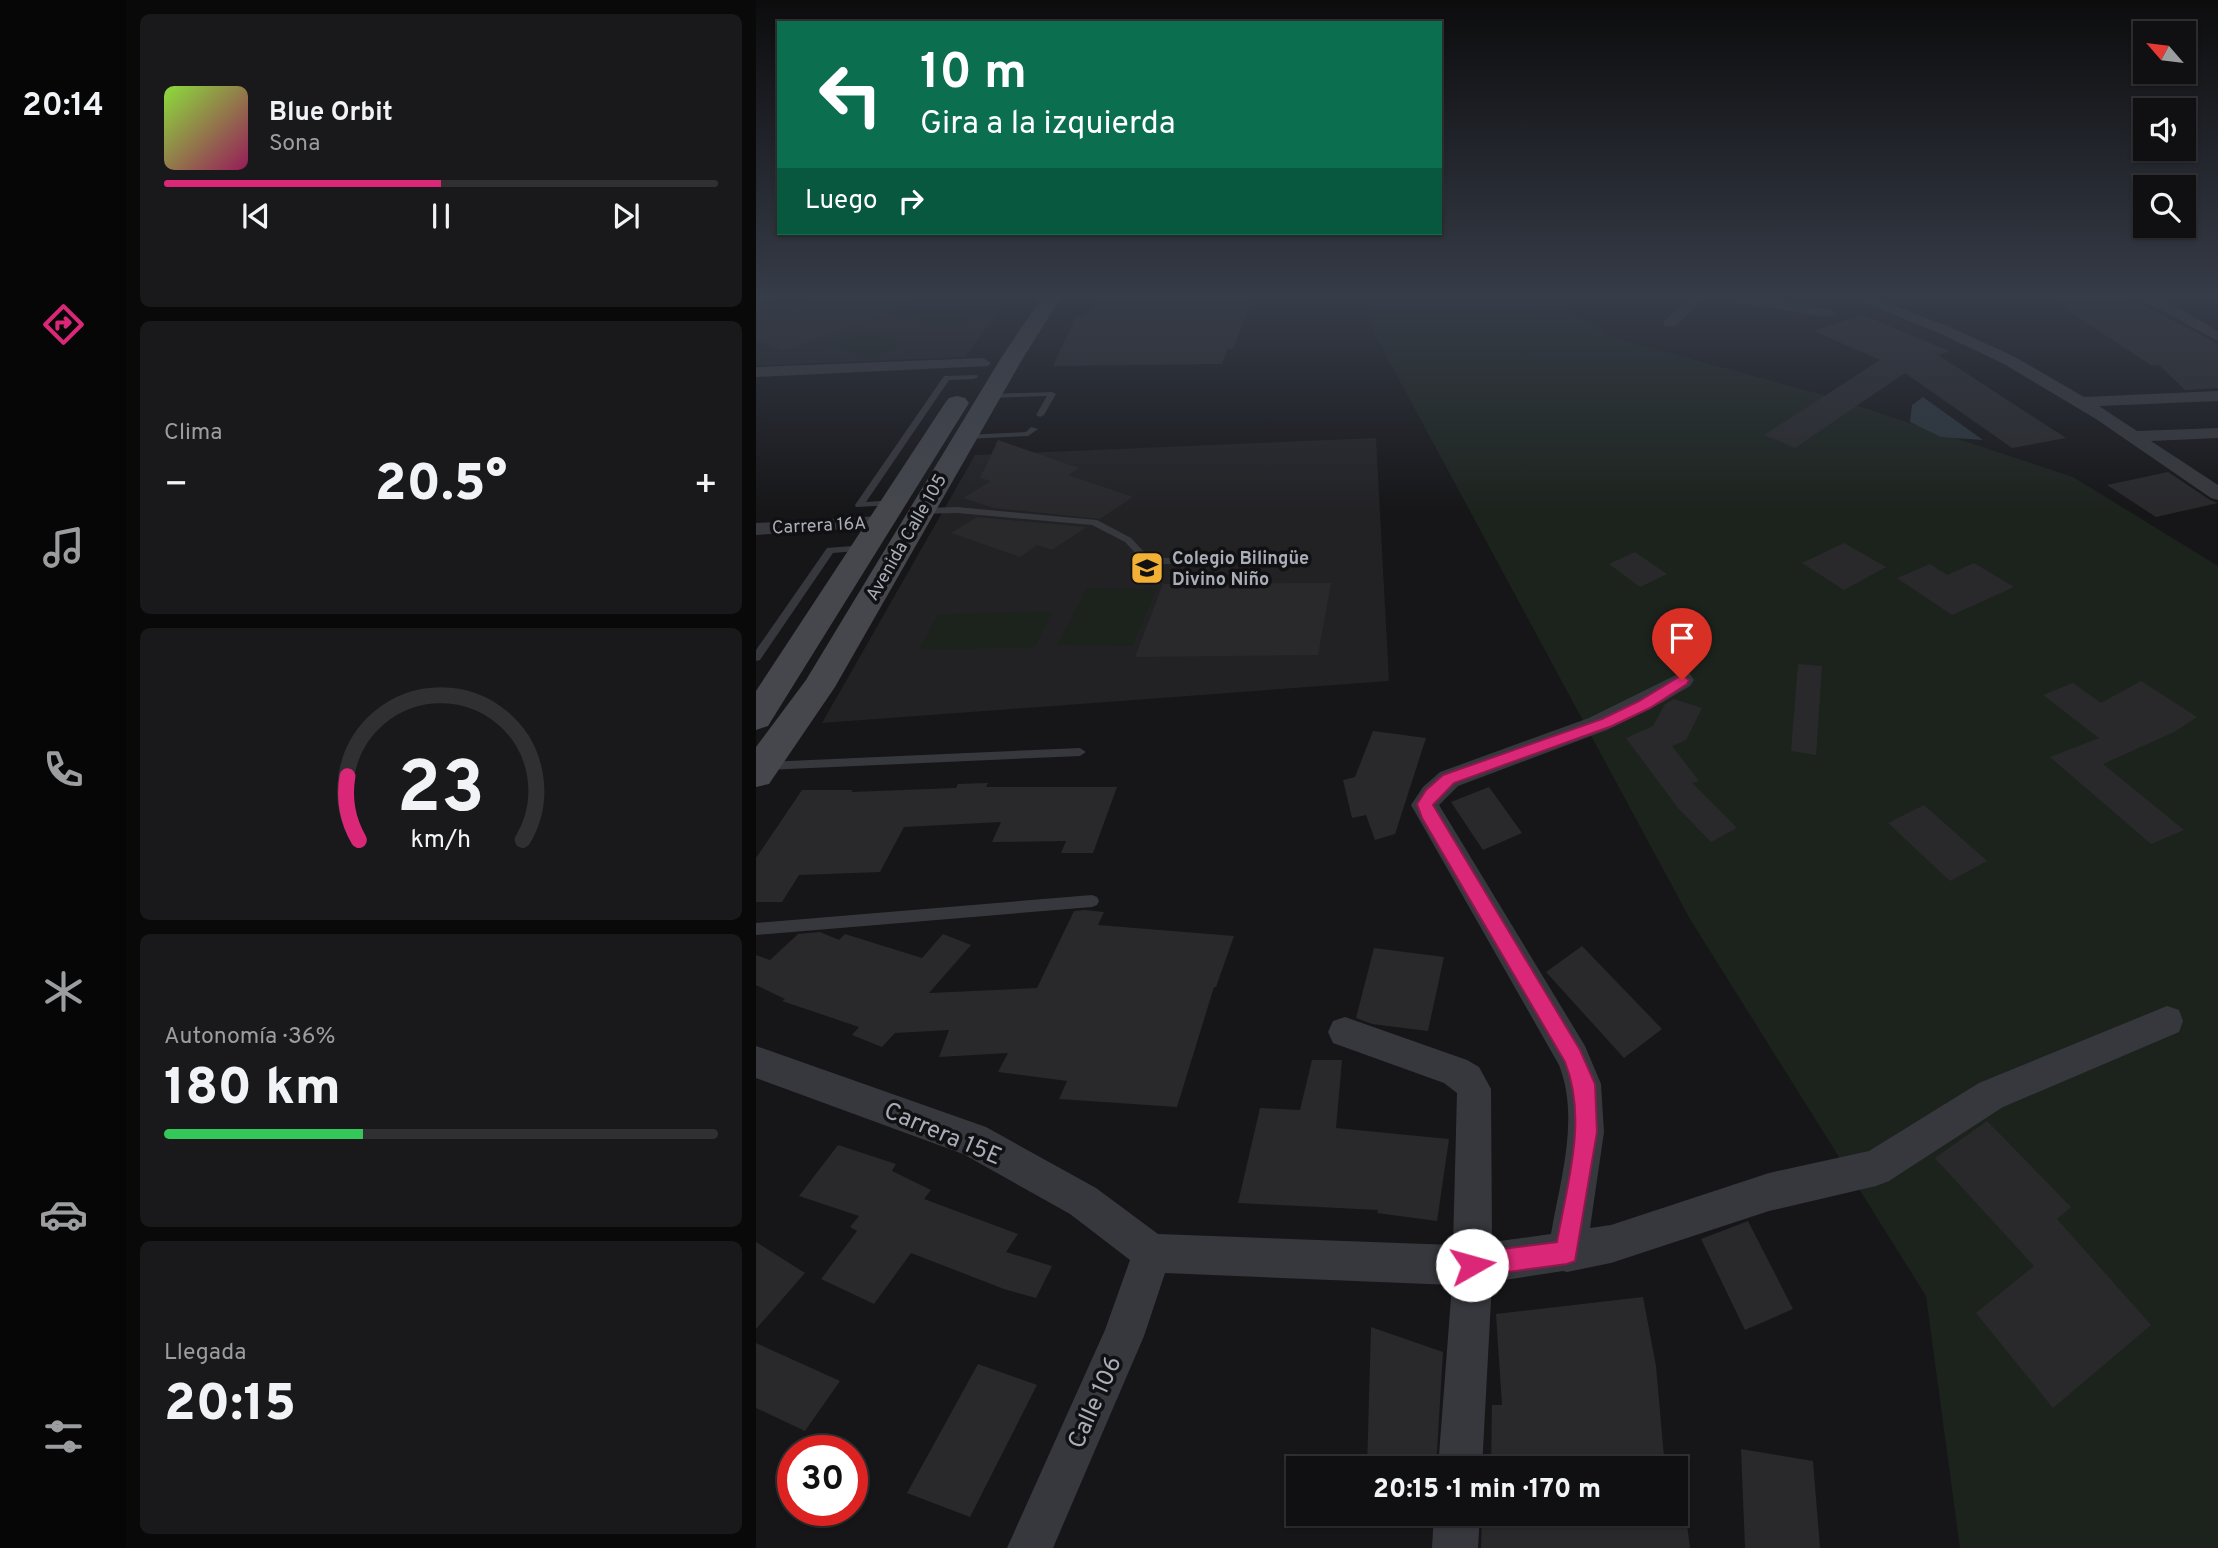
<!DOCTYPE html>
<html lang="es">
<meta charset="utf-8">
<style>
body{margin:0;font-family:Overpass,sans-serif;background:#19191b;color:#f1f3f6;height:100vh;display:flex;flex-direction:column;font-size:26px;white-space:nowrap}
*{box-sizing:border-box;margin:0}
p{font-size:23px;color:#9c9d9f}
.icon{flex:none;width:38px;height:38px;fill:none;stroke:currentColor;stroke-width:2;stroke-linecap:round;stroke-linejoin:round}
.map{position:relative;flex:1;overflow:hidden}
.sheet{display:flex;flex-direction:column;gap:14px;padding:14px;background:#09090a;width:630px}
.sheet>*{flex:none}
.guide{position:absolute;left:21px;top:21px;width:665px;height:214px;border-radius:0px;box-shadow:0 2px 5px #0004,0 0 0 2px #303032;background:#0b6e4f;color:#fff;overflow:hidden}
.needle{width:46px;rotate:298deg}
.tools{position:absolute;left:1377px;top:21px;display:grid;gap:14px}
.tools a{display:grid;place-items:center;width:63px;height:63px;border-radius:0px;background:#101012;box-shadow:0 2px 5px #0004,0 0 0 2px #303032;font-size:35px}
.speed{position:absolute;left:21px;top:1435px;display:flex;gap:14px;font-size:35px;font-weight:700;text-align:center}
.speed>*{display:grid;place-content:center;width:91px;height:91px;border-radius:50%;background:#101012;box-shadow:0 2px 5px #0004,0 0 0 2px #303032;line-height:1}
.speed .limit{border:10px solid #d22;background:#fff;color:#111}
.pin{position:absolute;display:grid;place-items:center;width:60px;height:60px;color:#fff;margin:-72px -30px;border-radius:50% 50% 50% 0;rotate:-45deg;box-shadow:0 0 7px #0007}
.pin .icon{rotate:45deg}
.me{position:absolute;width:77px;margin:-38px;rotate:83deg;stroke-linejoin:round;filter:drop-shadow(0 0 5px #0008)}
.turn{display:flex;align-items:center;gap:24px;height:147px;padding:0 28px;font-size:32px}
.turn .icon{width:91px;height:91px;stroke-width:2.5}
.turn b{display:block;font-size:49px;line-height:60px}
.then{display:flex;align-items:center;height:66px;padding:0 28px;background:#0003;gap:14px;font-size:26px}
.big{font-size:52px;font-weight:800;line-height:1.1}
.sheet .card{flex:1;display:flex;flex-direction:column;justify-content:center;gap:10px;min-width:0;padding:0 24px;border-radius:10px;background:#19191b}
.sheet .dial{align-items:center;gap:0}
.dial svg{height:182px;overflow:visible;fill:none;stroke:#303032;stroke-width:7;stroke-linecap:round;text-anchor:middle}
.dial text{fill:#f1f3f6;stroke:none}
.song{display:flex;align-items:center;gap:21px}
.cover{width:84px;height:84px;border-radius:10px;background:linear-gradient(135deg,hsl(90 70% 55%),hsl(330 70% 35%))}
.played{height:7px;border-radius:4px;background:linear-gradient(90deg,#db2777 50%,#303032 50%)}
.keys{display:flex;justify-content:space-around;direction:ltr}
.heat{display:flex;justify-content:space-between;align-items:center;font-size:38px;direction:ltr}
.charge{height:10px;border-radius:5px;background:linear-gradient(90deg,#34c759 36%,#303032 0)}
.trip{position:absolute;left:530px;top:1456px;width:402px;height:70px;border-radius:0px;background:#101012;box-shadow:0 2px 5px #0004,0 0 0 2px #303032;font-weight:800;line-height:70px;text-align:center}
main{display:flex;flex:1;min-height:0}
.menu{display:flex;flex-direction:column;width:126px;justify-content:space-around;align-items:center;background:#060607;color:#9c9d9f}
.menu .icon{width:49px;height:49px}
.menu .current{color:#db2777}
.menu b{font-size:32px;color:#f1f3f6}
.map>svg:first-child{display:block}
</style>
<main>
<nav class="menu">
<b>20:14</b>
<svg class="icon current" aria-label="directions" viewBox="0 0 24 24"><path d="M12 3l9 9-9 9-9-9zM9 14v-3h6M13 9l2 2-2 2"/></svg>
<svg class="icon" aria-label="music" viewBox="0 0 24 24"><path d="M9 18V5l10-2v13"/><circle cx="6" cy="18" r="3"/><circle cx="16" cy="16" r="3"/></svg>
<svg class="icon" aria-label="phone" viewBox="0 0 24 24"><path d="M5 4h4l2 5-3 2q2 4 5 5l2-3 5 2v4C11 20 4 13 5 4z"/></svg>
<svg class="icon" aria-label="climate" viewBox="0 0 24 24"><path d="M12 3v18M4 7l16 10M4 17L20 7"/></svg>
<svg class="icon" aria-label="car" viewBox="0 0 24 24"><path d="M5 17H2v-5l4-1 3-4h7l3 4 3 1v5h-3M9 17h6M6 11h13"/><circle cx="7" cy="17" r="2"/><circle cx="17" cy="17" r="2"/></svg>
<svg class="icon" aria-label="filters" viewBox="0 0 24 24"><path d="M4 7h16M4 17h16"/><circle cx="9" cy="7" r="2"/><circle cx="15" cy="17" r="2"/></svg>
</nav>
<section class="sheet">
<div class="card">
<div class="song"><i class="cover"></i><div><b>Blue Orbit</b><p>Sona</p></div></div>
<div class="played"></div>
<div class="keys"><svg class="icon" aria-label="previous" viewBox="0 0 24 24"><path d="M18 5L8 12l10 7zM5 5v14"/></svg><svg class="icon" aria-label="pause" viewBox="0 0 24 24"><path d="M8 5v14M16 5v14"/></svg><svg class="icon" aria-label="next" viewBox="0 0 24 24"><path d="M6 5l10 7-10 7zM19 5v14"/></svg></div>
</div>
<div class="card"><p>Clima</p>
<div class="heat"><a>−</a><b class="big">20.5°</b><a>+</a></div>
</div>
<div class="card dial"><svg viewBox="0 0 100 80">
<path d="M14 69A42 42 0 1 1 86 69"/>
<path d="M14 69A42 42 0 0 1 9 41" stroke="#db2777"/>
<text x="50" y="56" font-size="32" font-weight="700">23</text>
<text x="50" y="72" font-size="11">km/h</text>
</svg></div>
<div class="card"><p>Autonomía · 36%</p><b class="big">180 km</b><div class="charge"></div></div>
<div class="card"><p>Llegada</p><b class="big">20:15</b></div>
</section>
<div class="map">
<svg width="1462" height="1548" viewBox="0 0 1462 1548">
<rect width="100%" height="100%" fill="#161618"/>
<!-- built -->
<path fill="#222225" d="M0,296h253l-44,61 -209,9z
M620,438l13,243 -567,42 153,-268z"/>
<!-- green -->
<path fill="#1c231d" d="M606,296h197l-4,5 53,35 226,62 239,79 145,89v982h-258l-34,-252 -236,-377 -315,-584z
M180,302l43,13 -33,13 -43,-13z
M108,332l41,12 -34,14 -44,-12z
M331,588l70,1 -25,57 -75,-1z
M296,611l-17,36 -117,3 21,-36z"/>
<!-- water -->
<path fill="#2c353c" d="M1167,397l60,43 -42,-3 -31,-15 2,-17z"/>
<!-- building -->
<path fill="#29292c" d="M0,296l36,10 28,-10 103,2 -138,53 -29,-10z
M343,296h155l-21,53h-5l-6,15 -169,2 23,-50 9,-1z
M1290,296h79l93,48v44l-33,2 -26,-25 -7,1z
M1106,315l87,36 -11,4 128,83 -54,10 -107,-75 -110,75 -31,-13 116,-75 -66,-29z
M242,440l81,28 -11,7 65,22 -33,22 -106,-11 -31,-10 28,-17 -11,-3z
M1412,472l42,28 8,3 -62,14 -49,-32z
M221,517l110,10 -35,23 -15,-5 -17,12 -69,-24z
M1088,543l42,24 -42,23 -42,-27z
M879,552l32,22 -27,13 -31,-23z
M1218,563l40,24 -62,28 -55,-37 33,-14 17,11z
M575,583l-13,72 -183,2 28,-73z
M1042,664l24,2 -6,89 -25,-4z
M1385,681l56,36 -23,15 -71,32 81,66 -33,14 -101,-87 49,-19 -56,-43 30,-12 28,20z
M918,699l28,9 -16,32 -14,6 27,35 -7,2 45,45 -26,14 -33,-34 -52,-70 27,-12 12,-22z
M617,731l53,7 -31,96 -20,6 -9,-25 -14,3 -9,-38 12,-3z
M232,783l-2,4h131l-24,66h-32l5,-12 -74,1 9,-20 -97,5 -24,45 -81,3 -17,27h-26v-44l46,-68h51l-2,2 105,-4 2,-4z
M733,787l33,46 -39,17 -32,-48z
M1168,805l63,56 -37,20 -62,-58z
M329,910l19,2 -6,13 136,11 -18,51h-2l-37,120 -118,-8 8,-18 -69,-9 10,-19 -69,4 10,-27 -54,3 -13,14 -30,-12 7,-8 -77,-26 3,-2 -29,-14v-30l14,5 28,-26 22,-2 19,8 6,-6 77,24 21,-24 28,11 -42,48 108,-5 37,-77z
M826,946l80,83 -38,29 -78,-86z
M618,948l70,9 -16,74 -56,-7 -16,-6z
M556,1060h30l-6,68 113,11 -12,82 -60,-8 1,-3 -140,-7 22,-95 40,2z
M1231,1121l84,86 -14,12 94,106 -98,83 -77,-95 58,-47 -99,-108z
M82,1145l58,19 -4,7 39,19 -7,9 94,35 -12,18 46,14 -16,32 -32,-9 -93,-36 -37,51 -53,-25 36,-48 -7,-4 9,-11 -60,-20z
M992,1221l45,88 -48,21 -44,-91z
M0,1242l49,31 -49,56z
M887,1297l13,69 9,102h-174l1,-63h10l-6,-91z
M615,1327l72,25 -7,116h-69z
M0,1343l84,38 -35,50 -49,-23z
M222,1364l59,21 -67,132 -63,-24z
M985,1449l72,12 7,87h-75z
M920,1509h9l5,39h-209l1,-34h194z"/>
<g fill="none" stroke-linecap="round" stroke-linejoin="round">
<!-- service -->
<path fill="#37383d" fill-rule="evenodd" d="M221,375l1,2 -4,2 -25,1 -83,122 27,-2 4,3 -1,2 -40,2 -1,-2 89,-129z
M296,392l4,2 -12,21 -4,2 -4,-2 11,-19 -58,2 -4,-2 4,-2z
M275,427l7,2 -10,7 -63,3 -4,-2 4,-2 61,-3z
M201,507l140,13 34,18 15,16 14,4h29l34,-6 5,3 -5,3 -34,6h-30l-19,-6 -15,-16 -33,-17 -135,-12 -36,1 -5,-3 5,-3z
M109,545l3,1v4l-35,3 -73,107 -4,1v-11l71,-102z
M324,748l6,4 -6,4 -314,14 -6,-4 6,-4z
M336,895l5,2 2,4 -2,4 -5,2 -336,28v-12z"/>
<!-- minor -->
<path fill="#37383d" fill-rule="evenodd" d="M936,296h15l-32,30h-10l-2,-3 2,-3z
M957,296h31l85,13 7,4 -7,4 -109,-17z
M1092,296h19l83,31 65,30 69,40 134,-6v10l-119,5 38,25 81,-3v10l-67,3 67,44v15l-7,-2 -115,-79 -92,-55 -65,-31z
M1372,296c34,-2 62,19 90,35v10l-55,-30z
M227,358l8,5 -3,3 -232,11v-10z
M125,516l10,6 -3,4 -132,9v-12z
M926,672l8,2 4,6 -4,6 -27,16 -56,28 -149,56 -19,19 146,241 16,38 3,48 -14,96 21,-3 158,-52 100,-22 110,-68 188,-77 12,4 4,11 -4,11 -176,75 -114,74 -13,5 -107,25 -158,52 -44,9 -4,-1 -71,11 -10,186h-44l14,-183 -287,-12 -21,63 -91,212h-46l98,-218 25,-70 -60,-46 -107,-60 -207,-76v-32l230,81 110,61 62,46 295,11 4,-152 -13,-10 -111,-40 -5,-11 5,-11 12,-4 122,43 12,7 12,22 1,153 59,-8c9,-54 29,-116 8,-169l-148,-260 12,-18 17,-15 149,-54z
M678,1514h46l-2,34h-46z"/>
<!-- secondary -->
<path fill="#45474d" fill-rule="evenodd" d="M287,296h19l-39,62 -188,329 -66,97 -13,3v-40l50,-67 195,-322z
M201,396l8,2 4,5 -201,323 -12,4v-39l189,-288 4,-5z"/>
</g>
<!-- sky -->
<linearGradient id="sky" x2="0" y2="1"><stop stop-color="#0c0c0d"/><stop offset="0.58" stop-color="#363c48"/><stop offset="1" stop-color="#363c48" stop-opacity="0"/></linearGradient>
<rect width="1462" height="512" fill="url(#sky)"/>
<!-- route -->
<path fill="#db2777" stroke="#8e194d" stroke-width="2" d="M926,675l7,5 -2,4 -37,24 -38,18 -158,57 -21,22 147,245 15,34 2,48 -22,129 -8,3 -95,13 -8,-4 -4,-8 4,-9 8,-3 85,-11c10,-58 31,-123 8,-180l-143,-244 -5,-14 9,-14 17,-15 159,-56 37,-18z"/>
<!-- icons -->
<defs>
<symbol id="school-square" viewBox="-11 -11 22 22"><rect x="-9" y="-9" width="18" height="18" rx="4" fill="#f2b134" stroke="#111113"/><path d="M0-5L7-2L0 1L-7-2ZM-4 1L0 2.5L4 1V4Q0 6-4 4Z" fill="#111"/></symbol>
</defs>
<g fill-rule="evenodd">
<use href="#school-square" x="372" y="549" width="38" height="38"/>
</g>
<g text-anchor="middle" stroke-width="7" stroke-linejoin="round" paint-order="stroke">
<!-- far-street labels -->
<g font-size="18" fill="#a8adb8" stroke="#111113">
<text transform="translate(63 525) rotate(-3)" y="6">Carrera 16A</text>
<text transform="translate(150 537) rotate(-60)" y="6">Avenida Calle 105</text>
</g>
<!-- far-poi labels -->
<g font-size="18" font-weight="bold" fill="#a8adb8" stroke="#111113" text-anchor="start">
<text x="416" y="564">Colegio Bilingüe<tspan x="416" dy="21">Divino Niño</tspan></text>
</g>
<!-- near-street labels -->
<g font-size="24" fill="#a8adb8" stroke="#111113">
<text transform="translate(187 1133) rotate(23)" y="8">Carrera 15E</text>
<text transform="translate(338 1402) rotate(-66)" y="8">Calle 106</text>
</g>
</g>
</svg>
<div class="tools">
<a><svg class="needle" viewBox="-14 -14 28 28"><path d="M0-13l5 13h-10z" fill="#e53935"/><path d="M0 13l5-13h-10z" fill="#9c9d9f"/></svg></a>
<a><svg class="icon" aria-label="sound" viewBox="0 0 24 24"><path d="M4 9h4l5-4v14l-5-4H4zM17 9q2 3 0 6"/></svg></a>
<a><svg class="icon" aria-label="search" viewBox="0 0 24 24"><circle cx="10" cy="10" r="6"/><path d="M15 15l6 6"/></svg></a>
</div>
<div class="speed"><div class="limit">30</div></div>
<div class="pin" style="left:926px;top:680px;background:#d93025"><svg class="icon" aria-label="arrive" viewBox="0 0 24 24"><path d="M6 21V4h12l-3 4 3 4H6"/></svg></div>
<svg class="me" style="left:716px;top:1265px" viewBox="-20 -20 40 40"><circle r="19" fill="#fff"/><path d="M0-13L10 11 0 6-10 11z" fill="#db2777"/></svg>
<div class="trip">20:15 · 1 min · 170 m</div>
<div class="guide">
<div class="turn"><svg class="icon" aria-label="left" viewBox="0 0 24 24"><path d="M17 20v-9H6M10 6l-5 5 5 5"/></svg><div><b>10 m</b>Gira a la izquierda</div></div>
<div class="then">Luego<svg class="icon" aria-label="right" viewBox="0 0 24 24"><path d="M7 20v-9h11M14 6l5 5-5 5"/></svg></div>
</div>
</div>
</main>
